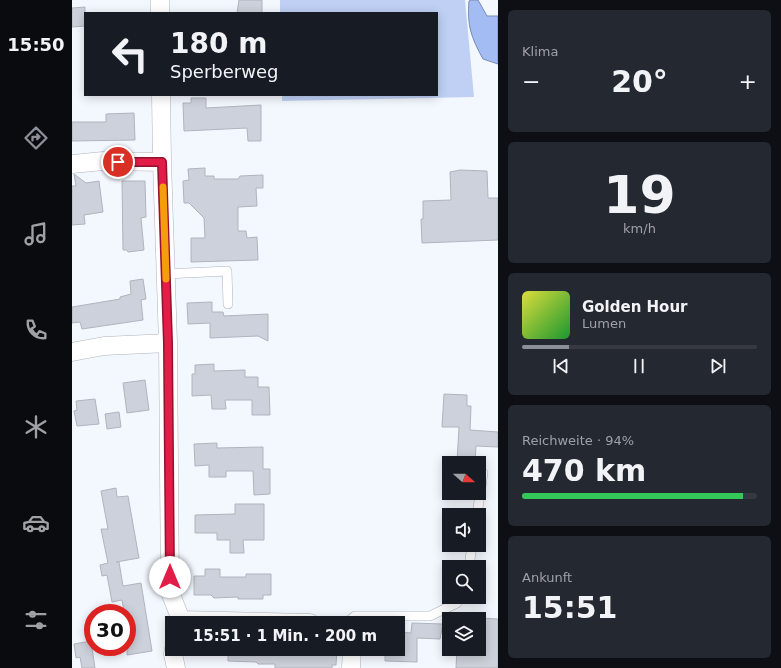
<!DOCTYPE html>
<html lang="de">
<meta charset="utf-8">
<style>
body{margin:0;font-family:"DejaVu Sans",sans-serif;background:#242831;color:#f1f3f6;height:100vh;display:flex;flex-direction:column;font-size:15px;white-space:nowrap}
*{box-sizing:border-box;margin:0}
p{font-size:13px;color:#9ea1a6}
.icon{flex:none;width:22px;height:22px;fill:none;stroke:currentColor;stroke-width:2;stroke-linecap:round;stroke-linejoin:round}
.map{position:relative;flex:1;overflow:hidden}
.panel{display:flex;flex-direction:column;gap:10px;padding:10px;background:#0d0f14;width:283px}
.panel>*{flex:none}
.top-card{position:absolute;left:12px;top:12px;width:354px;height:84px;border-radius:0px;box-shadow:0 2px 10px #0003;background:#171b24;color:#f1f3f6;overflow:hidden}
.needle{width:26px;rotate:111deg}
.fabs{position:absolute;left:370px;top:456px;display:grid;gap:8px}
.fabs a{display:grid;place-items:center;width:44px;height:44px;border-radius:0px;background:#171b24;box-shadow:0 2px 10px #0003;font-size:20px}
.speed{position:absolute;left:12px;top:604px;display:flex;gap:8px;font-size:20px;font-weight:700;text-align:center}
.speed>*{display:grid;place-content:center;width:52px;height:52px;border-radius:50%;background:#171b24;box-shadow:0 2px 10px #0003;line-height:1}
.speed .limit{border:6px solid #d22;background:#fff;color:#111}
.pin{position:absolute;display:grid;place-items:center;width:34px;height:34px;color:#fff;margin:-17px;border:2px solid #fff;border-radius:50%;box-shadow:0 1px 4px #0007}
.me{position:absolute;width:44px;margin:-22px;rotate:0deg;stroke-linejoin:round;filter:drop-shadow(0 0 3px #0008)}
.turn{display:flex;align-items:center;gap:14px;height:84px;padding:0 20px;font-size:18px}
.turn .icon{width:52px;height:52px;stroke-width:2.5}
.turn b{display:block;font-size:28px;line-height:34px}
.big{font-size:30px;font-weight:600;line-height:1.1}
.panel .tile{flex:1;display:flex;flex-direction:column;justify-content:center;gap:6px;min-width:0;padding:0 14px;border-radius:6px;background:#242831}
.panel .dial{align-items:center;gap:0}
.dial b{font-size:52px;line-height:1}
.song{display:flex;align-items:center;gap:12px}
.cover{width:48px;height:48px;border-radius:6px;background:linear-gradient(135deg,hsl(60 70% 55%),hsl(130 70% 35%))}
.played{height:4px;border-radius:2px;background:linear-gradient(90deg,#8c9099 20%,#363941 20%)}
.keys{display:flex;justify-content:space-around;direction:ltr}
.heat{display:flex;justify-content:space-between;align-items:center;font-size:22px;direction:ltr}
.charge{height:6px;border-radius:3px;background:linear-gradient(90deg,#34c759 94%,#363941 0)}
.trip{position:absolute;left:93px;top:616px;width:240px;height:40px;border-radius:0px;background:#171b24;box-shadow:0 2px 10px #0003;font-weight:600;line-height:40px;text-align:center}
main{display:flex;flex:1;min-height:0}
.tabs{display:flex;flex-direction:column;width:72px;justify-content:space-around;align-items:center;background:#090b0e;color:#9ea1a6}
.tabs .icon{width:28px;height:28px}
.tabs .selected{color:#8c9099}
.tabs b{font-size:18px;color:#f1f3f6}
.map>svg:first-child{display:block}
</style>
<main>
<nav class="tabs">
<b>15:50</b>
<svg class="icon selected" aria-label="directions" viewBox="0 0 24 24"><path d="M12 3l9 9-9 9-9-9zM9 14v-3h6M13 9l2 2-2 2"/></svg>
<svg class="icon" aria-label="music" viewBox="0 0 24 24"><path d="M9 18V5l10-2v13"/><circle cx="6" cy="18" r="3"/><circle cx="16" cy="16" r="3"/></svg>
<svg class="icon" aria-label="phone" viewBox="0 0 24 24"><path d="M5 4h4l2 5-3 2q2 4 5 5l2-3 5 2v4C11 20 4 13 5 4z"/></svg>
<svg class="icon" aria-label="climate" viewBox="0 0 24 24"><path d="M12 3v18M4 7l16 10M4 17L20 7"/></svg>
<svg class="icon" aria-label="car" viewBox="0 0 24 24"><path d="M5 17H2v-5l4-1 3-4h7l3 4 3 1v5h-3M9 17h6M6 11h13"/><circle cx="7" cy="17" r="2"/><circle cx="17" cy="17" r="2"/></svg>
<svg class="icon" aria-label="filters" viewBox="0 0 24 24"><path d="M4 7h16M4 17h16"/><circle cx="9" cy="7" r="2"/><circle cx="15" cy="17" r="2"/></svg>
</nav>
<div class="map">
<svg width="426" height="668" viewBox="0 0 426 668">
<rect width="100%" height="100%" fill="#f3f7fe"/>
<!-- green -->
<path fill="#bfd0f4" d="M208,0h185l9,97 -192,4v-6h155v-82h-157z"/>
<!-- water -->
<path fill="#a3bdf4" stroke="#798cb3" d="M399,0h7l9,16h11v48l-15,-5c-12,-22 -16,-33 -14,-58z"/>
<!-- building -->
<path fill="#cdd1db" stroke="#b0b4bd" d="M167,0h23v13h-25z
M13,7v19l-13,1v-19z
M119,98h15v10l55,-3v36h-13l-1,-13 -63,3 -1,-28h8z
M62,113l1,27 -63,1v-19h34v-8z
M133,168v8h9v3h24l2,-3 23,-1v13h-7l1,18 -19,1v24h8l1,7 10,-1 1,23 -67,2v-24h14l-1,-20 -15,-15h-5l-1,-22 6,-1 -1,-11z
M388,170l27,1 1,27h10v42l-76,3 -1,-24h2v-18l28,-1 -1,-28z
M2,174l12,9 13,-2 4,31 -19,3 1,9 -13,1v-39h4z
M50,181h23l1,36 -5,1 3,32 -16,2 -1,-2h-4z
M71,279l3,20 -5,1 2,20 -61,9 -2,-7 -8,1v-16l48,-8v-2l11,-3 -1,-13z
M140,302v10h11l1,4 44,-2v27l-10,-5 -48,2v-15l-22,1 -1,-21z
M142,364v7l31,-1v7h13v10h11l1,28h-18v-15h-27l1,9h-14l-1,-14 -19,1v-22h3v-9z
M73,380l4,30 -22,3 -4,-30z
M372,394l23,1v11h4l-1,24 28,2v15l-22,-1 -1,16h-18l2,-35h-17z
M23,399l4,25 -22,2 -3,-15 3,-1 -1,-9z
M47,412l2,15 -14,2 -2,-15z
M145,443v5l46,-1v22h7v25l-16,1 -1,-24h-27v6h-17v-12l-14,1 -1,-22z
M44,488l1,9 11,-1 11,62 -23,4h3l4,24 18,-3 11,68 -25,4v-45l-3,1 -2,-11 -10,2 -5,-27 -5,1 -2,-11 8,-2 -7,-34h7l-7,-38z
M163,504h29v36h-21l1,13h-14v-13h-13v-7h-22v-18l40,-1z
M133,569h15v8h26v-3h25v21h-8v4h-25v-2l-24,1 -3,-3h-17v-19h11z
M407,618l19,1v49h-42l1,-19h22z
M340,623l31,1 -3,15 -23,-1v24l-32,-1v-12h13v-17l13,1z
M19,641l4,27h-13l-2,-11 -4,1 -2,-14z
M156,649h109l-1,16h-4v3h-57v-4h-17l-2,-2 -28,-1z"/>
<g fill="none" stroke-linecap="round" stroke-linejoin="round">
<defs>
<path id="lane" d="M94,274l61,-3 1,33
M405,515l6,-42
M397,567l3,-22
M274,623l9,-7h75l27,-13 2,-6"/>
<path id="street" d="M88,0v13
M89,95l1,67 6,181 2,249 11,28 -1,3
M0,164l31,-3 59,1
M0,352l32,-6 64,-3
M109,620l129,3
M102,649l-1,5 3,14
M279,668l1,-19"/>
</defs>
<!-- lane casing -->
<use href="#lane" stroke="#afb3bc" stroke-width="10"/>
<!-- street casing -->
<use href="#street" stroke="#afb3bc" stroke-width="19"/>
<!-- lane -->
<use href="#lane" stroke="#fff" stroke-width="9"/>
<!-- street -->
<use href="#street" stroke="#fff" stroke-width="18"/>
</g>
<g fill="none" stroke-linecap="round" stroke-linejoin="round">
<defs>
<path id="route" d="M46,162h44l6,181 2,234"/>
</defs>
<!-- route casing -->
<use href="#route" stroke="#92132f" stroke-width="10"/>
<!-- route -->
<use href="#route" stroke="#e11d48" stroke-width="7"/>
<!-- slow -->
<path stroke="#f59e0b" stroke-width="7" d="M91,187l3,92"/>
</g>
</svg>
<div class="fabs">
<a><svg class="needle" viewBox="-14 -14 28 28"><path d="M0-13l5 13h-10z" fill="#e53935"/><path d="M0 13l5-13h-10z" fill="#9ea1a6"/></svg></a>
<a><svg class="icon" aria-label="sound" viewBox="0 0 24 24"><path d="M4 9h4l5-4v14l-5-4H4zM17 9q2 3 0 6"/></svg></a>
<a><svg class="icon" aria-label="search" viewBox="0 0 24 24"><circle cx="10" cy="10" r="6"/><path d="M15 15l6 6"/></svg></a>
<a><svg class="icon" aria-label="layers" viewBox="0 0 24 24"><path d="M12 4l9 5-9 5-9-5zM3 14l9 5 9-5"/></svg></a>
</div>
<div class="speed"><div class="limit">30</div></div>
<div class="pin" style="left:46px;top:162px;background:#d93025"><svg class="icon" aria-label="arrive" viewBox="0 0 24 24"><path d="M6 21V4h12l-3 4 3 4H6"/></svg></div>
<svg class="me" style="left:98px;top:577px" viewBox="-20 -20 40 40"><circle r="19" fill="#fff"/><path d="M0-13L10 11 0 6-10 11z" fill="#e11d48"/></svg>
<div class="trip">15:51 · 1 Min. · 200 m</div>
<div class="top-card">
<div class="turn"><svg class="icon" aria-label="left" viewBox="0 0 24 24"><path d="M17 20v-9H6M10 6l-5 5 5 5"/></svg><div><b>180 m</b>Sperberweg</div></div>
</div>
</div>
<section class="panel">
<div class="tile"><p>Klima</p>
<div class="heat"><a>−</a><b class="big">20°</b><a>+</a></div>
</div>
<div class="tile dial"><b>19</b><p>km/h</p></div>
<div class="tile">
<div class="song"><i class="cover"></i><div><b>Golden Hour</b><p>Lumen</p></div></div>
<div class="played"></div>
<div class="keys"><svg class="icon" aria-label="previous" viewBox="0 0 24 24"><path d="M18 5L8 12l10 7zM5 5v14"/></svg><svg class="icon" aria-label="pause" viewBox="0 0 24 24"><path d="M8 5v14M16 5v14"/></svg><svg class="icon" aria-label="next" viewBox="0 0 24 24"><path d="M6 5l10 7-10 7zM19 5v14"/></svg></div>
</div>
<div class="tile"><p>Reichweite · 94%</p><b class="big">470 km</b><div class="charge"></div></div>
<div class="tile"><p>Ankunft</p><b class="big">15:51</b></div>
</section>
</main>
